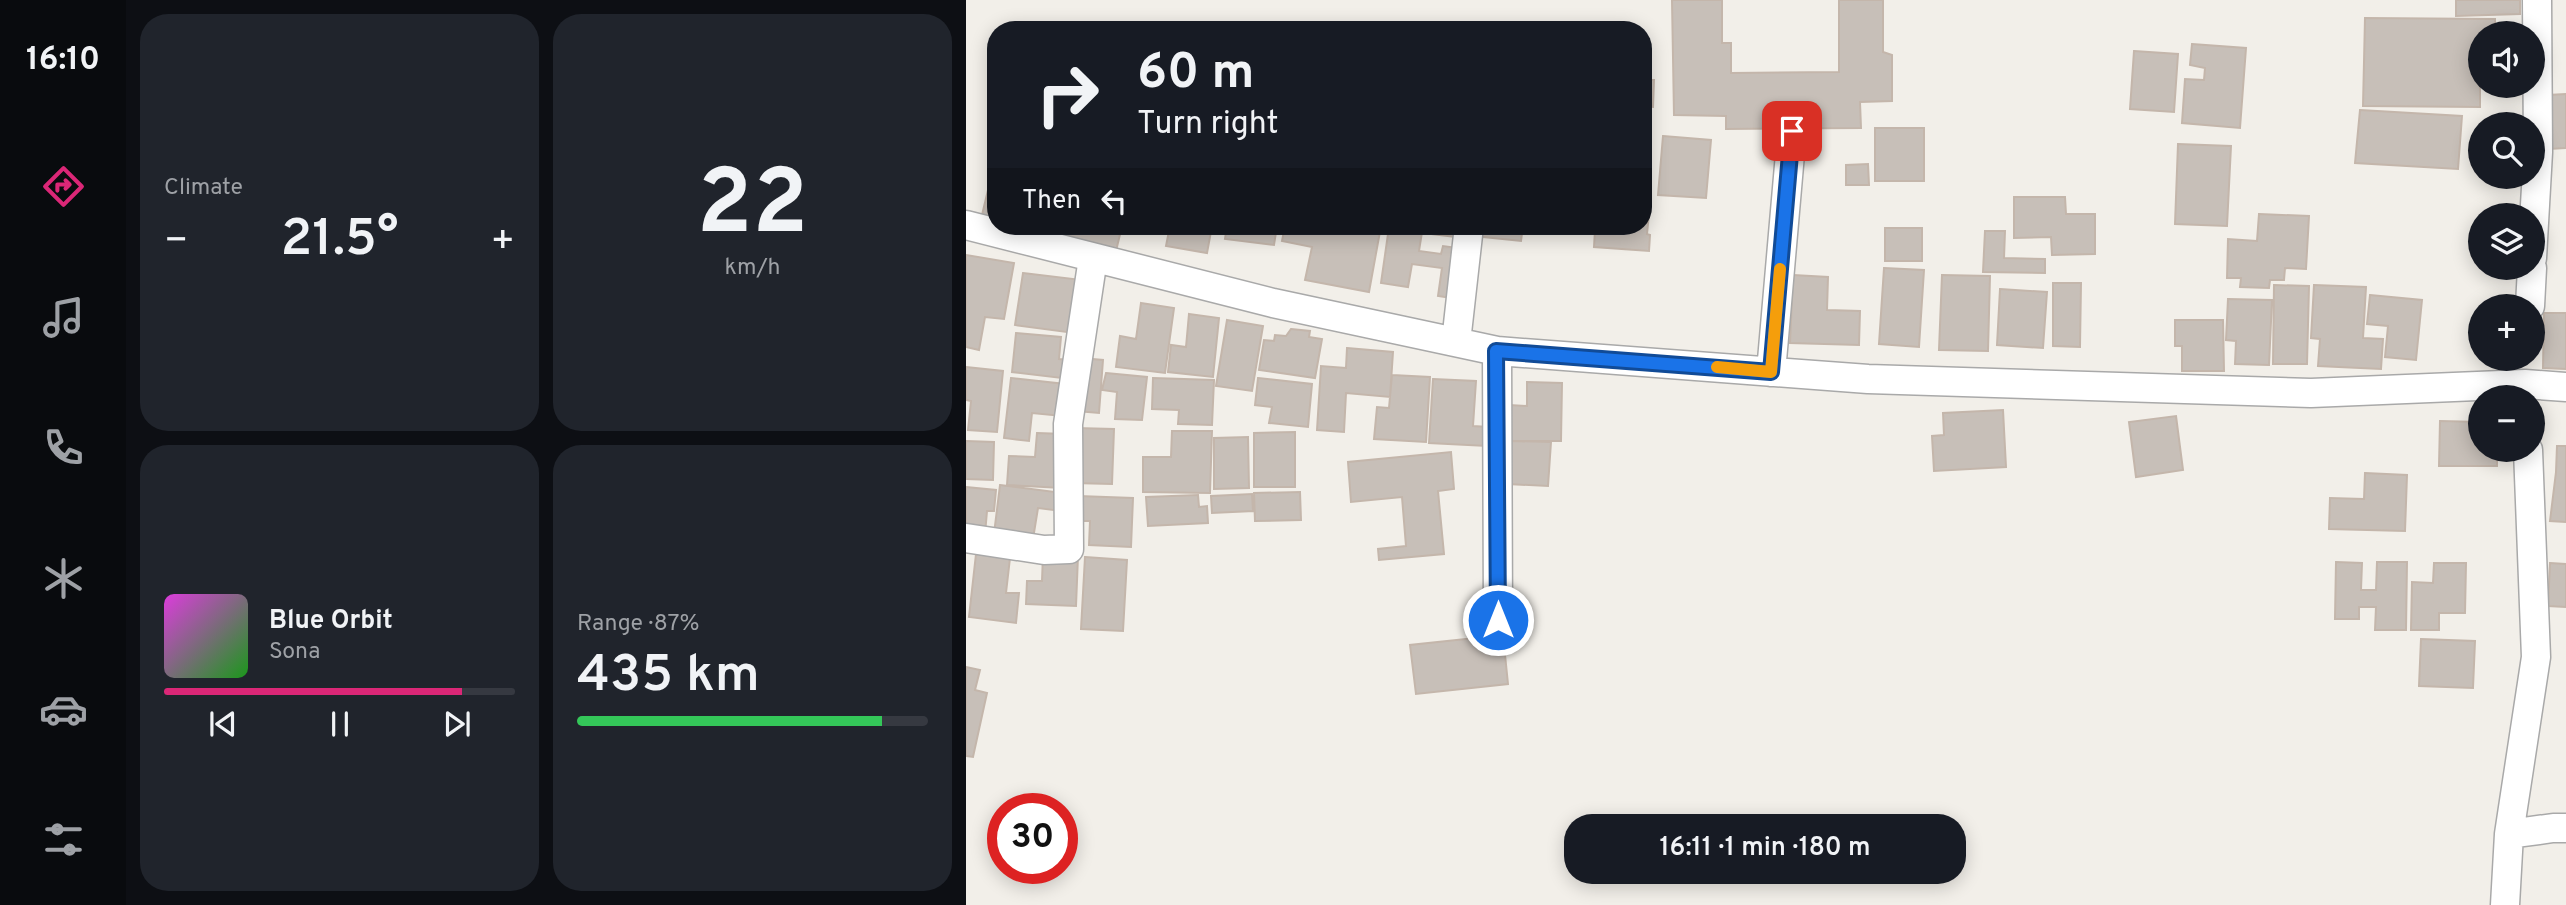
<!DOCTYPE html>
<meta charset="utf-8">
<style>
body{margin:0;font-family:Overpass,sans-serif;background:#20242c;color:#f1f3f6;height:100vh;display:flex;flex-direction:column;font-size:26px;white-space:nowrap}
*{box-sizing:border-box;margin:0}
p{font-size:23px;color:#9ea1a6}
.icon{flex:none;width:38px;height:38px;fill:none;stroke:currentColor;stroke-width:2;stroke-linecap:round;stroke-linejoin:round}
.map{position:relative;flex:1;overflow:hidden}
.sheet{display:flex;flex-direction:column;gap:14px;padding:14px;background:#0d0f14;width:840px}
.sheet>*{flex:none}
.top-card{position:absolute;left:21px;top:21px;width:665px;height:214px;border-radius:28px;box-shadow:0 4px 18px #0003;background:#171b24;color:#f1f3f6;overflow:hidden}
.fabs{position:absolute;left:1502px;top:21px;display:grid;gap:14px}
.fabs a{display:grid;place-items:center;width:77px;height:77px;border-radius:50%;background:#171b24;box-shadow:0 4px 18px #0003;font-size:35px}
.speed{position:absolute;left:21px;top:793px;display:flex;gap:14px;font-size:35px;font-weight:700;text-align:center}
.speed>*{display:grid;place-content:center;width:91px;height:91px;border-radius:50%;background:#171b24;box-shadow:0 4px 18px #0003;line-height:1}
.speed .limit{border:10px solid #d22;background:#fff;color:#111}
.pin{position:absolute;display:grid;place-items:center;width:60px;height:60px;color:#fff;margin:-30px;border-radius:14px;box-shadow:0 4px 10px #0006}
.me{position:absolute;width:77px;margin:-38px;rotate:0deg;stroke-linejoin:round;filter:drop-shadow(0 0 5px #0008)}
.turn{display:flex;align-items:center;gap:24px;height:147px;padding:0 35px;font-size:32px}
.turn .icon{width:91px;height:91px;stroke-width:2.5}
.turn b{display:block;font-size:49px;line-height:60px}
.then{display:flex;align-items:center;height:66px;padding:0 35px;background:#0003;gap:14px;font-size:26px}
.big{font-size:52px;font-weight:600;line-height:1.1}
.sheet .card{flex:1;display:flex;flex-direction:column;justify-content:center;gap:10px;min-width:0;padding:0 24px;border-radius:28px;background:#20242c}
.sheet .dial{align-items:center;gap:0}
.dial b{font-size:91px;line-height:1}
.song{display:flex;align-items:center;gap:21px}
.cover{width:84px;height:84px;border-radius:10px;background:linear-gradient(135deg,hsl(300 70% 55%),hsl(120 70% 35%))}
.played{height:7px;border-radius:4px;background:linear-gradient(90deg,#db2777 85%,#363941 85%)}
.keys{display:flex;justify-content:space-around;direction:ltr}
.heat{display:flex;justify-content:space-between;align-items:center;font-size:38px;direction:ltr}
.charge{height:10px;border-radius:5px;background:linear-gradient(90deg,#34c759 87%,#363941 0)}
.sheet .tiles{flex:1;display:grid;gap:14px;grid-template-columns:repeat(2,1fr)}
.trip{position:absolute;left:598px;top:814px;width:402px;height:70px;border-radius:28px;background:#171b24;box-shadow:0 4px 18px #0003;font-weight:600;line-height:70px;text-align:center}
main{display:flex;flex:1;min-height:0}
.tabs{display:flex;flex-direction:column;width:126px;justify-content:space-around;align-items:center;background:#090b0e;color:#9ea1a6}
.tabs .icon{width:49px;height:49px}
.tabs .on{color:#db2777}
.tabs b{font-size:32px;color:#f1f3f6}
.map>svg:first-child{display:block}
</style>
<main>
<nav class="tabs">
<b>16:10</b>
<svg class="icon on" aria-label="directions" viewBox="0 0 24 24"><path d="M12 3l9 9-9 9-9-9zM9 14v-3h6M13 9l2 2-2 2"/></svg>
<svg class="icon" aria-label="music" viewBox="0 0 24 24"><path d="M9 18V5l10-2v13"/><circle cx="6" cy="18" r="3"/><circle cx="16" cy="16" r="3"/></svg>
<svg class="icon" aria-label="phone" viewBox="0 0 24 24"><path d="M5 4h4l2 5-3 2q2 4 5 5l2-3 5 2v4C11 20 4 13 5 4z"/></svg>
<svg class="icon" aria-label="climate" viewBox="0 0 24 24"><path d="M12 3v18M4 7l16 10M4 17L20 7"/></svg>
<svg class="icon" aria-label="car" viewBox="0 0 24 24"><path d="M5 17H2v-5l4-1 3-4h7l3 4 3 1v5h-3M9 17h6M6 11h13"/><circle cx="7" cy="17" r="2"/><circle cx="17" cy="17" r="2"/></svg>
<svg class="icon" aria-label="filters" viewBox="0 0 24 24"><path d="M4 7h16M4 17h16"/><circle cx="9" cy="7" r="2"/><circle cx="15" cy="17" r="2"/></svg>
</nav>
<section class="sheet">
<div class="tiles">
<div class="card"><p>Climate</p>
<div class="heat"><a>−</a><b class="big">21.5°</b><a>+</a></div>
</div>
<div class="card dial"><b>22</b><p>km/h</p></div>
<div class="card">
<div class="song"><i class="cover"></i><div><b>Blue Orbit</b><p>Sona</p></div></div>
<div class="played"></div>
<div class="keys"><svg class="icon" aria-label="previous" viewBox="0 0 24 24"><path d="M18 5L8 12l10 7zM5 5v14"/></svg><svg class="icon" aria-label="pause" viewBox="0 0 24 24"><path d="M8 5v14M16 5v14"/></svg><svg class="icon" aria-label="next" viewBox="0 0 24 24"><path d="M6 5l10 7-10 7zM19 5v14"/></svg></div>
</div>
<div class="card"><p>Range · 87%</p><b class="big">435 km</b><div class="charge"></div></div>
</div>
</section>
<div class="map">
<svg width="1600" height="905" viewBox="0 0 1600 905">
<rect width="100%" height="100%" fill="#f2efe9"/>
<!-- building -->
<path fill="#c7bfb8" stroke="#c4b6ab" stroke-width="2" d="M706,0h50v43h9v30l108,-1v-72h44v52l9,3v46l-32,1 1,26 -135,1v-13l-52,-1z
M1490,0h64v14l-64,2z
M1399,18l130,1v14h-15v74l-117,-1z
M1226,44l54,4 -6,80 -58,-5 3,-44 19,1 1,-12 -15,-3z
M1168,51l44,3 -4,58 -44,-3z
M677,80h11l-1,27 -10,-1z
M1600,94v54l-17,1 -1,-54z
M1394,110l102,6 -4,53 -103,-6z
M909,128h49v53h-49z
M697,136l48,4 -5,58 -48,-3z
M1212,144l53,2 -4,80 -52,-2z
M30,157v66l-15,-4z
M902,164l1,21h-23v-20z
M1048,197h51l1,17h29v40l-43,1 -1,-18 -37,1z
M677,204h7l-3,30 3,1 -1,16 -55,-4 1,-17 24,2 1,-6h23z
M1293,214l50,2 -3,53 -21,-1 -1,12h-14l-1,8 -29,-1 1,-9h-14l1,-39 29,2z
M43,226h113l-6,25z
M204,226h42l-5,27 -41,-7z
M261,226h50l-3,19 -49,-6z
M319,226h96l-12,66 -64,-12 7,-33 -30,-6z
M457,226h42l-2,12 -41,-5z
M509,226h48l-2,15 -47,-5z
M423,227l33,5 -3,19 22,3 2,-8 23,3 -8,50 -20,-3 4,-28 -30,-4 -4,23 -27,-4z
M919,228h37v33h-37z
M1019,231h20l-1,27 41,1v14l-62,-1z
M0,255l48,8 -10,56 -19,-2 -6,33 -13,-3z
M918,268l40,2 -5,77 -40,-3z
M57,273l59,7 -8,53 -59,-8z
M827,275l35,2 -1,33 33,1 -1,34 -69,-2z
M976,275l48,1 -2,75 -49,-1z
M1087,283h28l-1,64 -27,-1z
M1308,285l35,1 -2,78h-34z
M1348,285l52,2 -3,51 20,1 -2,30 -63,-3 2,-27 -9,-1z
M1034,289l47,3 -4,56 -46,-3z
M1404,295l52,5 -6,60 -31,-3 3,-31 -21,-2z
M1262,299l44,1 -3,65 -34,-1 1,-23 -10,-1z
M175,303l33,5 -9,65 -49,-6 4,-31 16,3z
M1578,313h22v56l-23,-1z
M223,314l30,4 -6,59 -45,-5 3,-27 15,2z
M261,320l36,6 -11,65 -36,-5z
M1209,320h48l1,51h-42v-25h-7z
M325,329l19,2 -1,6 13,2 -7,39 -56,-8 5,-30 10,1 1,-6 11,1z
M50,333l45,4 -2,22 13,1 -2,19 -58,-7z
M381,348l46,4 -3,45 -44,-4 -2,39 -27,-2 4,-64 25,2z
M115,358l22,2 -4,53 -22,-2z
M0,367l37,4 -6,61 -29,-2 3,-29 -5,-1z
M140,373l41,4 -5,43 -27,-1 2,-27 -15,-2z
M426,375l38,2 -4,65 -52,-3 3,-32 12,1z
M45,378l54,6 -3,32 -30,-3 -3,28 -25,-3z
M187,378l61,2 -2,45 -34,-1 1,-14 -27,-1z
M292,378l54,6 -4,43 -39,-4 3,-16 -17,-2z
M467,379l43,2 -3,45 15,1 -1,19 -58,-3z
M561,382l35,1 -1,58h-52l1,-36 17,1z
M1037,410l3,57 -72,4 -2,-35 12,-1 -1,-22z
M1210,416l7,54 -47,7 -7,-55z
M1474,421l40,1v28h17v16h-58z
M109,428l39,1 -2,55 -39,-1z
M206,431h40l-2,62 -67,-1v-35h28z
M329,432v55h-41v-54z
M71,433l27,1 -3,54 -54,-3 2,-29 26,1z
M282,437l1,51 -35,1v-51z
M0,441l28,1 -1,38 -27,-1z
M543,441l42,1 -3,44 -40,-2z
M1591,446h9v76l-16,-1 6,-49z
M485,452l3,37 -16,2 6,63 -65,6 -1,-11 28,-3 -4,-49 -51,5 -3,-40z
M1399,473l42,2 -2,56 -76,-2 1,-31 34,1z
M34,485l63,8 -2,18 -23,-3 -5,31 -39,-5z
M0,487l30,3 -2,21h-7l-2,23 -19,-1z
M334,492l1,28 -46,1 -1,-28z
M286,494l1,17 -41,2 -1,-17z
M232,495l1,12 8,-1 1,17 -60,3 -2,-29z
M112,496l55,2 -2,49 -42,-2 1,-24h-13z
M10,554l34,4 -4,35h13l-3,30 -47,-6z
M77,555l35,1 -2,50 -50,-2 1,-23h15z
M119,557l42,3 -4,71 -42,-2z
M1370,562l26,1 -1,27h15l1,-28h30l-1,68h-31l1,-23h-17v12h-24z
M1468,563h32l-1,50h-26v17h-28l1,-48 21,1z
M1584,563l16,1v43l-18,-1z
M537,635l5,49 -92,10 -6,-49z
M1455,639l54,2 -2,47 -54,-2z
M0,667l14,3 -5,20 12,3 -14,64 -7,-1z"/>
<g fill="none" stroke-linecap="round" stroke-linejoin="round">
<defs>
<path id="minor" d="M0,225l307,78 224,48 371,28 443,14 214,-9 41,3
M1566,258l6,-106 -1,-152
M1564,306l2,-38
M490,342l13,-116
M531,351l1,268
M805,372l21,-241
M1562,450l8,207 -27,177 44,-6h13
M0,538l78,12 25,-1 -1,-125 25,-166
M1539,905l4,-71"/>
</defs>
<!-- minor casing -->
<use href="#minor" stroke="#a9a9a9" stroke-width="31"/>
<!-- minor -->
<use href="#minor" stroke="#fff" stroke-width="28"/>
</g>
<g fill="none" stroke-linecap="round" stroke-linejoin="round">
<defs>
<path id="route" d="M532,620l-2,-269 275,21 21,-241"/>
</defs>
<!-- route casing -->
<use href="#route" stroke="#114b97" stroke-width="18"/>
<!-- route -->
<use href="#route" stroke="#1a73e8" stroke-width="12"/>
<!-- slow -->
<path stroke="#f59e0b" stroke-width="12" d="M751,367l54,5 9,-103"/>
</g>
</svg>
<div class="fabs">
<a><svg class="icon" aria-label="sound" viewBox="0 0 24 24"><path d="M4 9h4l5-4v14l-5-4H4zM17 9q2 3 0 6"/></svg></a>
<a><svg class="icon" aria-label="search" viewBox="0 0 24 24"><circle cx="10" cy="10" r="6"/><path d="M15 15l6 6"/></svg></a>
<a><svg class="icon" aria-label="layers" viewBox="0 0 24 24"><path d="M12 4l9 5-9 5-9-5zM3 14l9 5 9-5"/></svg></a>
<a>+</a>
<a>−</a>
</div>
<div class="speed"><div class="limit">30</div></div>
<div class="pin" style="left:826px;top:131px;background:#d93025"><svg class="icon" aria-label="arrive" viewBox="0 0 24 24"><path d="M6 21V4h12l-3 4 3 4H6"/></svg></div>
<svg class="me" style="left:532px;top:620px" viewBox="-20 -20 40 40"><circle r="17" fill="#1a73e8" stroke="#fff" stroke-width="3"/><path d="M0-11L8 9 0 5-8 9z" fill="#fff"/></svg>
<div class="trip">16:11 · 1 min · 180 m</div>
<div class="top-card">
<div class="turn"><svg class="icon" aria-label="right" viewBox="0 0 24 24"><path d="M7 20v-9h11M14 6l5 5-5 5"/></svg><div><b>60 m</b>Turn right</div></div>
<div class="then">Then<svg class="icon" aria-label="left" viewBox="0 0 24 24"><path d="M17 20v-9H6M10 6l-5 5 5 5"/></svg></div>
</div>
</div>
</main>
